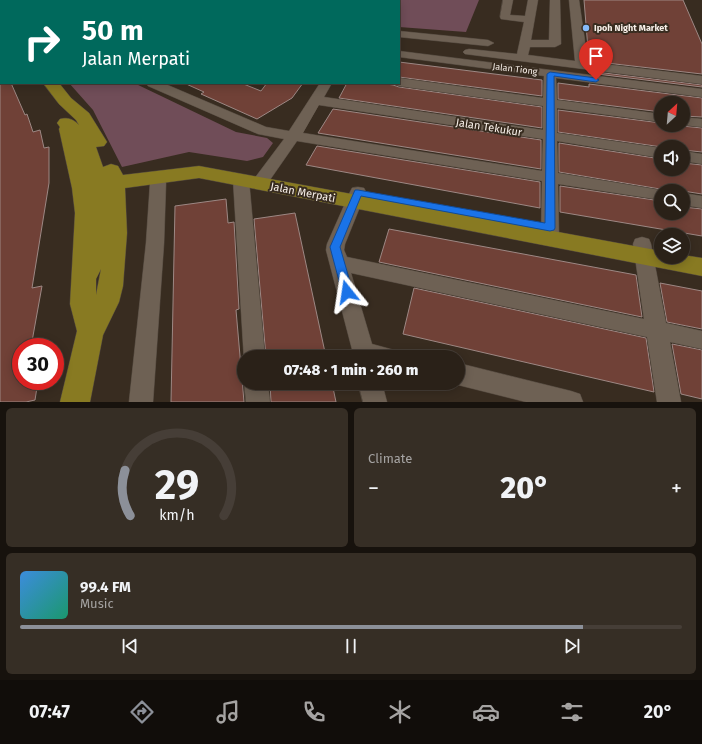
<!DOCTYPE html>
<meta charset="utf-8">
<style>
body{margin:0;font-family:"Fira Sans",sans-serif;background:#362e25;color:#f1f3f6;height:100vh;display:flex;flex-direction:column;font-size:15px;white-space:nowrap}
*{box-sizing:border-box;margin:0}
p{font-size:13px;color:#a5a3a2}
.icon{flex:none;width:22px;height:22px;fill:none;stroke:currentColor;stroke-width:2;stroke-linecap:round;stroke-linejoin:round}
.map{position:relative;height:402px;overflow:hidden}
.side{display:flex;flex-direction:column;gap:6px;padding:6px;background:#17120d;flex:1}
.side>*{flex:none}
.hud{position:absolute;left:0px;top:0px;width:400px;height:84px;box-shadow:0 2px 10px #0003,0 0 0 1px #463e37;background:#00695c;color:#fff;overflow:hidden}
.needle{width:26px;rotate:26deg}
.fabs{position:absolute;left:654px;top:96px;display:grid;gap:8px}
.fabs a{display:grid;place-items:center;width:36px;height:36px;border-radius:50%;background:#2a2118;box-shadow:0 2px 10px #0003,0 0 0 1px #463e37;font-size:20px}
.speed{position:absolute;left:12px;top:338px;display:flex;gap:8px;font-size:20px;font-weight:700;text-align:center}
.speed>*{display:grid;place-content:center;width:52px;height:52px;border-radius:50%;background:#2a2118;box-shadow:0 2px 10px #0003,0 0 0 1px #463e37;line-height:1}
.speed .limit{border:6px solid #d22;background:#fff;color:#111}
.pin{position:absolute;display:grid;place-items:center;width:34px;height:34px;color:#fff;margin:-41px -17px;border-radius:50% 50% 50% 0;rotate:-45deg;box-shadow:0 0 4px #0007}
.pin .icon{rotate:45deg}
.me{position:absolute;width:44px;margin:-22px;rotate:345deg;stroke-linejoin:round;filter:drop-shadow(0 0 3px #0008)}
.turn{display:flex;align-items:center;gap:14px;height:84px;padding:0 16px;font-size:18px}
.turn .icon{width:52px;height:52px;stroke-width:2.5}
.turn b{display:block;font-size:28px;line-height:34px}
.big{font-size:30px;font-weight:800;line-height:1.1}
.side .tile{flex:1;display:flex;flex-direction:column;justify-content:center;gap:6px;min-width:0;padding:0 14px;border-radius:6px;background:#362e25}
.side .dial{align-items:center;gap:0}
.dial svg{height:104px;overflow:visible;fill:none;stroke:#463e37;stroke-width:7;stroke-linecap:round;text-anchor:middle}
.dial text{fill:#f1f3f6;stroke:none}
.song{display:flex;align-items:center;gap:12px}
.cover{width:48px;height:48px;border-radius:6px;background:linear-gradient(135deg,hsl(210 70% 55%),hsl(160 70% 35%))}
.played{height:4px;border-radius:2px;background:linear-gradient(90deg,#8c9099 85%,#463e37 85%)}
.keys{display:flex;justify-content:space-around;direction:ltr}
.heat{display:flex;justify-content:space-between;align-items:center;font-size:22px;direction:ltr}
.side .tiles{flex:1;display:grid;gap:6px;grid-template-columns:1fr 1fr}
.tile:last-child{grid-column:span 2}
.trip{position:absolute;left:237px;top:350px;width:228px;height:40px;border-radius:20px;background:#2a2118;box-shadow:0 2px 10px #0003,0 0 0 1px #463e37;font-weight:800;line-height:40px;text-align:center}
.menu{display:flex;height:64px;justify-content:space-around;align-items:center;background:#110d0a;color:#a5a3a2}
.menu .icon{width:28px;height:28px}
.menu .on{color:#8c9099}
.menu b{font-size:18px;color:#f1f3f6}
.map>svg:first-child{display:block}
</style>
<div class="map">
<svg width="702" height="402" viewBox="0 0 702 402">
<rect width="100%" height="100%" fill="#382c20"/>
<!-- green -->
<path fill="#704d58" d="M214,0h265l-13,32 -67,-5v-26z
M69,83h65l102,49 31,6 6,5 -10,14 -16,4 -58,-9 -67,15 -29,-57z"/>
<!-- building -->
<path fill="#704137" stroke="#9d8884" d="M584,0h99l19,44v30l-113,-13z
M399,62l143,18v16l-143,-19z
M588,71l114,14v2l-113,-14z
M0,83h11l14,32 2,-1 6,18 7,-2 4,18 5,-1v36l-17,105 10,-2 -11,61h-10v37l17,-3 -3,19 -9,2h-26z
M184,83h57l20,8 6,-8h36l-11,15 -35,21 -56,-25 3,-2z
M347,83h33l13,2 6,2 143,20v21l-203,-30z
M558,83l31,4v-3l113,14v19l-19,-1v-13h-22v9l-103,-13z
M333,109l208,31v29l-223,-36z
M558,110l103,13v2h20l1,1 20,2v24l-19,-2v-3h-21l-104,-15z
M559,143l102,16v10h22v-6l19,2v29l-19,-3h-16l-1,-1 -107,-18z
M317,146l223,36v26l-234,-43z
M560,186l101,15v12h22v-6l19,2v27l-142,-24z
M226,199l2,24 6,-1 5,87 -3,1 8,92h-73l4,-196z
M295,213l31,144h-60l-12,-138z
M389,229l247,46 6,42 -263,-55z
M660,283l42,8v38l-35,-7z
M414,288l232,50 8,54 -251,-58z
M672,344l30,6v49l-21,-5z
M270,383h62l4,19h-65z"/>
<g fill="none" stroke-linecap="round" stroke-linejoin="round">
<defs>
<path id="minor" d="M31,0h19l-1,1z
M62,0h10l-11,1z
M131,0h10l1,1h-10z
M202,0h10v1h-10z
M503,0h10l-3,15 15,1 3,-16h10l-7,40h18l1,-40h10l1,44 -6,3h-25l-2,8 47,6 -6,-61h10l9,62 114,14v8l-237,-30 -2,-2 2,-2 4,-1 48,5 7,-32 -23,-3 -1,-2z
M0,6h1v6h-1z
M399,31l89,9 6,3 -6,3 -89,-9z
M399,51l303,38v8l-146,-19 1,22 104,14v8l-104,-14v25l104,15v10l-104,-17 1,32 108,18h-5v9l-103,-16 1,54 -3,5 -6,2 -6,-2 -3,-5 1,-57 -245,-40 -32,46 -6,1 -6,-1 -2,-4 33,-44 -26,-5 -110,-48 -2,-3h17l103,44 23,4 31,-48h12l-8,14 219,33v-24l-144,-20 -6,-3h6v-5l144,20 1,-22 -145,-19zM319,105l224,34 -1,32 -239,-38z
M683,117l19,2v8l-20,-2z
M683,151l19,3v10l-19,-3z
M241,175l6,1 2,4 16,177h-21v3l-11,-180 2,-4z
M158,178l6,1 2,4 -2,60 -11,159h-24l17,-159 4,-60 2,-4z
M358,187l6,1 2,4 -21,52 -1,6 3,7 297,62 -11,-75 2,-5 7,-2 7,2 2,5 15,79 36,8v18l-32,-7 11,60h-24l-10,-65 -296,-64 21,71 22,6 3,7h-43l-28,-107 1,-6 23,-52 2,-4z
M683,193l19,3v12l-19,-3z
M458,363l113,28 9,3 3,8h-57l-68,-17 -4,-2h4z
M244,383h24l2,19h-24z
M358,383h24l5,19h-24z"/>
<path id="major" d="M0,36h1v9h-1z
M43,83h16l12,15 18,15 18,29 -3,4 -8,1 7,20 8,-3 7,2 5,9 76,-9 462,85v6h22v-2l19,3v18l-503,-98 -74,10 2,45 -4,53 -4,16 -16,33 -13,67h-30l17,-71 -7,-27 5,-91 -3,-25 -13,-59 1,-2 -3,-4 3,-4c8,-2 13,0 19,6l-3,-5 -17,-16zM101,269l-5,26v-16z"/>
</defs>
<!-- minor casing -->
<use href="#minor" stroke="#53493f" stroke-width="1"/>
<!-- major casing -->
<use href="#major" stroke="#53493f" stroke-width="1"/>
<!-- minor -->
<use href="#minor" fill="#6e6154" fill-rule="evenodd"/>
<!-- major -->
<use href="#major" fill="#887a22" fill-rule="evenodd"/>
</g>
<!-- route -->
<path fill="#1a73e8" stroke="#114b97" d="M550,72l46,6 3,2 -3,2 -42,-6 1,152 -1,2 -4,1 -189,-35 -21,51 13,45 -2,4 -4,1 -4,-1 -13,-49 25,-57h3l187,33 2,-149z"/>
<!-- markers -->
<circle fill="#86bbfb" stroke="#382c20" stroke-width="1.5" cx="586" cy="28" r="4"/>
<g text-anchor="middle" stroke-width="4" stroke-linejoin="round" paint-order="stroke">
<!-- far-poi labels -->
<g font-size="9" font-weight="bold" fill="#f8f0e9" stroke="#382c20" text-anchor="start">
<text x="594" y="31">Ipoh Night Market</text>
</g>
<!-- far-street labels -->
<g font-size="9" fill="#f8f0e9" stroke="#382c20">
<text transform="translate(515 69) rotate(7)" y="3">Jalan Tiong</text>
</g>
<!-- street labels -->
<g font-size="11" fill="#f8f0e9" stroke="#382c20">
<text transform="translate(489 127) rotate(9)" y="4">Jalan Tekukur</text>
<text transform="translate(303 192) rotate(11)" y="4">Jalan Merpati</text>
</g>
</g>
</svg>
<div class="fabs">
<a><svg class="needle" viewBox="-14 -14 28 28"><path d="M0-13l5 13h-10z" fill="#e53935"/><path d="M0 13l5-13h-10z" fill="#a5a3a2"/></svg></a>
<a><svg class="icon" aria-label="sound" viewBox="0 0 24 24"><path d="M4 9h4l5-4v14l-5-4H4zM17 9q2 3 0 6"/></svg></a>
<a><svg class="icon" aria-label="search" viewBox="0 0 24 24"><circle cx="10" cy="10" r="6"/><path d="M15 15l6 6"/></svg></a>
<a><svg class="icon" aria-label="layers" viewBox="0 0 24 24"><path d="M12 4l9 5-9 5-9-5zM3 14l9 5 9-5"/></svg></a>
</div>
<div class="speed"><div class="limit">30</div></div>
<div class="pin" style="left:596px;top:80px;background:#d93025"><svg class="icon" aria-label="arrive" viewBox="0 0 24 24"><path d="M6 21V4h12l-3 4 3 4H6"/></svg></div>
<svg class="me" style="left:347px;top:292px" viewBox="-20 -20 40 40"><path d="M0-17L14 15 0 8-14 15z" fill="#1a73e8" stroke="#fff" stroke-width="4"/></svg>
<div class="trip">07:48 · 1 min · 260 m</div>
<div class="hud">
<div class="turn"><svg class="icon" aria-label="right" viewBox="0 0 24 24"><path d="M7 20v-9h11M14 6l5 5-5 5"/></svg><div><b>50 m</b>Jalan Merpati</div></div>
</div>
</div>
<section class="side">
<div class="tiles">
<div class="tile dial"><svg viewBox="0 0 100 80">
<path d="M14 69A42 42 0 1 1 86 69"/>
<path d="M14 69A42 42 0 0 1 10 34" stroke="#8c9099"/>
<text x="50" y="56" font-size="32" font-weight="700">29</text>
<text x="50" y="72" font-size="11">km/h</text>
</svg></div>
<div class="tile"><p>Climate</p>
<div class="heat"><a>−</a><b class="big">20°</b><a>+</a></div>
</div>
<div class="tile">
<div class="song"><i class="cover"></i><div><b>99.4 FM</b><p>Music</p></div></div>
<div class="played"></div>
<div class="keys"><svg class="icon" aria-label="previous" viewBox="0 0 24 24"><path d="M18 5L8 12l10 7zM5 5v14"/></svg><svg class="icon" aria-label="pause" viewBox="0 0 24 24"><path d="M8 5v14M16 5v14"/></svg><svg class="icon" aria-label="next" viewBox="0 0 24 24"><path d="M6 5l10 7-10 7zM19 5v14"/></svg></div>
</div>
</div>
</section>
<nav class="menu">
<b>07:47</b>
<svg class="icon on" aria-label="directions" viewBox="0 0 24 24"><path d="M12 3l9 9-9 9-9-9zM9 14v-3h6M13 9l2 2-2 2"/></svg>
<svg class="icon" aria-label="music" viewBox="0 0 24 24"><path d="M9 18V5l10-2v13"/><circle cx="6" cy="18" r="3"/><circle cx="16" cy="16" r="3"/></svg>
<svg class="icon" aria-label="phone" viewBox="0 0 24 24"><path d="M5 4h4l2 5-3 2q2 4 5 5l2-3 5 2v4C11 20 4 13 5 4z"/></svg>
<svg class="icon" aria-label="climate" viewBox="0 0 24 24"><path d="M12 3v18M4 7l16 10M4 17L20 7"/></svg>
<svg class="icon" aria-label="car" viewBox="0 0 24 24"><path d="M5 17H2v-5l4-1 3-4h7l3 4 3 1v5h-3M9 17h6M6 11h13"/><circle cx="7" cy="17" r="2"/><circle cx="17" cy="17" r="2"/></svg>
<svg class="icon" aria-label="filters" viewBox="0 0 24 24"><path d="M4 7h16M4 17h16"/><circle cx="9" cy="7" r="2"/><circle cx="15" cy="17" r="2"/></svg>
<b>20°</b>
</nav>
